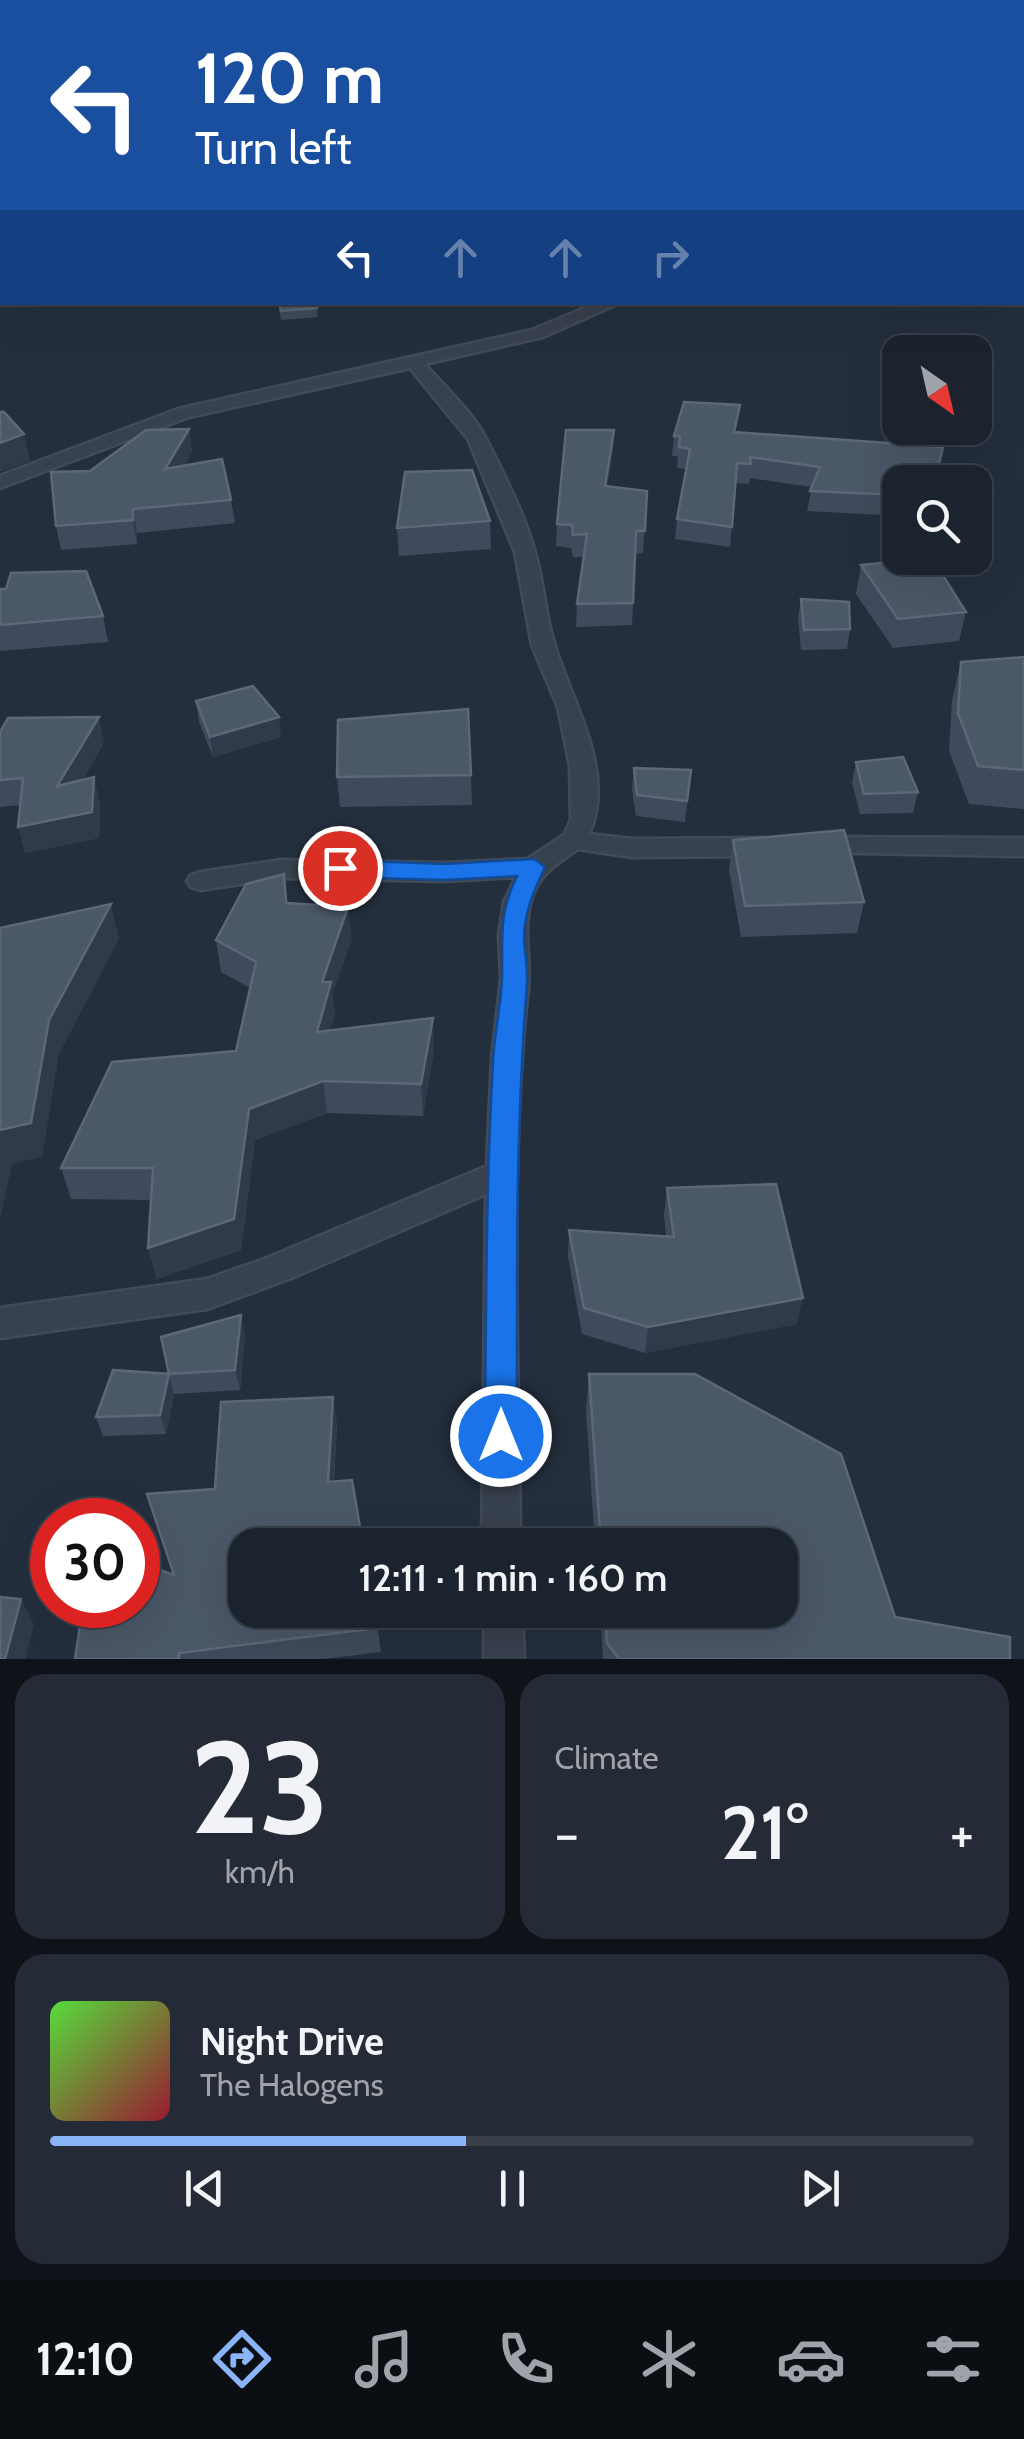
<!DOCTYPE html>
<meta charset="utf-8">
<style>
body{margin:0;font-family:Cabin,sans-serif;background:#242b36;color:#f1f3f6;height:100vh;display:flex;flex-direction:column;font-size:38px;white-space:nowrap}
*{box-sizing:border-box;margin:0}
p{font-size:32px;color:#a0a4aa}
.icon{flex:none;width:55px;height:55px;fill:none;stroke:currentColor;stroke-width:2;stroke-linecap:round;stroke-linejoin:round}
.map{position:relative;height:1659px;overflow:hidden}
.details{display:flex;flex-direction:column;gap:15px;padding:15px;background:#0f1319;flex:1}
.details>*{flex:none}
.guide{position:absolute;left:0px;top:0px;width:1025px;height:305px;box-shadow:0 10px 40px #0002,0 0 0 2px #39404a;background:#1a4fa0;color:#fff;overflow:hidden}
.needle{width:65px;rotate:146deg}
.tools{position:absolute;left:882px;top:335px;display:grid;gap:20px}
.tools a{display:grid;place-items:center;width:110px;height:110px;border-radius:20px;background:#1b232e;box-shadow:0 10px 40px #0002,0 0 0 2px #39404a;font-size:50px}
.speed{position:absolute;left:30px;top:1498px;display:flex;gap:20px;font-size:50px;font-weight:700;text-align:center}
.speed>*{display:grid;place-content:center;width:130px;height:130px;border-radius:50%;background:#1b232e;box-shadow:0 10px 40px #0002,0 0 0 2px #39404a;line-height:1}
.speed .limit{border:15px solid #d22;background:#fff;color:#111}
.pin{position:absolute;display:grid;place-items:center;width:85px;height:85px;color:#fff;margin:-42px;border:5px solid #fff;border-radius:50%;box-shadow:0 2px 10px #0007}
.me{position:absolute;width:110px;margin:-55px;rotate:0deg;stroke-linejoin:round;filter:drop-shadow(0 0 8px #0008)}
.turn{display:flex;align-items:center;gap:35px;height:210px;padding:0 30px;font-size:45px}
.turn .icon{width:130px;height:130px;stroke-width:2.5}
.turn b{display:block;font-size:70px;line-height:85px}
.lanes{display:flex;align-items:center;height:95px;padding:0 30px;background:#0003;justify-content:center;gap:50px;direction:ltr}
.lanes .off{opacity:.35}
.big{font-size:75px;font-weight:600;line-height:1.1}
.details .card{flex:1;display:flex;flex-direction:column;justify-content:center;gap:15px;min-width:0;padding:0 35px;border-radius:30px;background:#242b36}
.details .dial{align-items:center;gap:0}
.dial b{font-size:130px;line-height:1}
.song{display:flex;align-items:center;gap:30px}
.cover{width:120px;height:120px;border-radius:15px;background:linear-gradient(135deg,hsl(110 70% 55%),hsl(350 70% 35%))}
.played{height:10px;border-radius:5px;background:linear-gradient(90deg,#8ab4f8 45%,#39404a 45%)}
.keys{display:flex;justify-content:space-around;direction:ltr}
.heat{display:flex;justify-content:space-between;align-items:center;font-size:55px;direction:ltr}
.details .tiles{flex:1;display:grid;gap:15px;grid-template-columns:1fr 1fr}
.card:last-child{grid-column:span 2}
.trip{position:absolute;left:228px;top:1528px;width:570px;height:100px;border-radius:30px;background:#1b232e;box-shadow:0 10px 40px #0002,0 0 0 2px #39404a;font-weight:600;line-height:100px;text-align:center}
.dock{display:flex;height:160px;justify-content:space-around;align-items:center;background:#0b0e12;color:#a0a4aa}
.dock .icon{width:70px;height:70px}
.dock .on{color:#8ab4f8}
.dock b{font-size:45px;color:#f1f3f6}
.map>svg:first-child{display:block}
</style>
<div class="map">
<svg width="1024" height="1659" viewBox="0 0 1024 1659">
<rect width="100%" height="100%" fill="#242f3e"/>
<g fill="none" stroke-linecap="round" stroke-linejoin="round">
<defs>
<path id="street" d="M223,0h25l1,2h-24z
M913,0h10l1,2h-10z
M1022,21h2v6h-2z
M0,24h2v6h-2z
M1022,180h2v8h-2z
M599,302h23l-79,35 -118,27c20,24 49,49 62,77 18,35 38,75 48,112 9,30 10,61 19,90 17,59 63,128 35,191l42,5 132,-1 13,9 -13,9 -132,1 -53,-8c-23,16 -41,26 -48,55 -7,28 1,55 -2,84 -20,184 -9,372 -8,557h-38l4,-351 -197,85 -82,30 -207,29v-30l207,-29 60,-21 220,-92 5,-109 9,-78 -2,-44 5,-33 12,-25 -71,4 -164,-3 -81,12 -9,-3 -4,-6 4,-6 9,-3 81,-12 164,3 82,-4 37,-24 7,-15 -1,-54 -12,-59 -26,-62 -17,-93 -47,-113 -58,-71 -221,49 -189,71v-12l178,-67 354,-79z
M818,837l206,1v18l-215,-4 -4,-6 4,-6z
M484,1610h38l2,49h-40z"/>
</defs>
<!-- street casing -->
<use href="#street" stroke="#414a57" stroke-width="5"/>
<!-- street -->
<use href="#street" fill="#38414e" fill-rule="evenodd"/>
</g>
<!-- wall -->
<path fill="#3f4b5c" d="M143,0h37l-7,2h-17z
M278,302h38l2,15 -37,3z
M189,429l3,23 -8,14 47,34 4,23 -98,10v11l-76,6 -5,-24 34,-55z
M614,430l-1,21 -6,35 40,5 -4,62 -8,1 -3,71 -56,2 1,-23 7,-47h-11l-2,-9 -15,-2 1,-22z
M736,432l164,50v34l-93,-5 5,-24 -62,-9 -1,6 -13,-1 -6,64 -55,-8 2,-20 9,-50 -9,-1 1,-12h-6l2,-20z
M490,521l1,28 -92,7 -2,-28z
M861,565l105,47 -7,29 -66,7 -37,-54z
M0,589l103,27 5,26 -108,9z
M801,599l49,30 -3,20 -46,1 -3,-32z
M1024,657v152l-55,-5 -20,-53 3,-51 9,-38z
M196,701l85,36 -68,20 -14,-35z
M468,709l4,96 -132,2 -3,-30z
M0,732l104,10 -21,38 17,24 -1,34 -74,15 -5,-48 -20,2z
M856,762l62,30 -5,21 -53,1 -8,-32z
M634,768l57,2 -6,52 -49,-6 -4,-27z
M733,840l131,62 -7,31 -116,4 -12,-67z
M284,874l4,30 64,35 -20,55 3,20 -5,16 104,20 -11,66 -96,-3 -72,27 -14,110 -84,29 -9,-31 3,-48 -80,-1 -10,-31 175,-117 14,-63 -29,-16 -5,-32z
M667,1188l130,136 -152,29 -63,-19 -14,-77 1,-27 97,6 -2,-21z
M245,1335l-5,55 -66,4 -8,40 -63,2 -7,-19 73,-43z
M589,1374l306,243 115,42h-407l-3,-49h180v-65h-185l-9,-134z
M337,1424l-3,58 41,128 6,42 -57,7h-249l99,-84 41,-86z"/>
<!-- shaded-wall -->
<path fill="#2f3b4b" d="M189,429l3,23 -23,41 -4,-24z
M614,430l-1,21 -9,57 1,-22z
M24,434l6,27 -30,11v-29z
M133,509l4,24v11l-4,-24z
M99,717l5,25 -40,70 -7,-26z
M279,717l2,20 -68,20 -3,-20z
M94,777l6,27 -1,34 -74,15 -7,-26z
M111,904l8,35 -60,115 -17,103 -30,7 -12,56v-90l49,-110z
M348,907l4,32 -20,55 3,20 -14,49 -4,-31 5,-50z
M433,1018l1,32 -11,66 -2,-32z
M323,1081l4,32 -72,27 -14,110 -84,29 -9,-31 101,-139z
M803,1298l-6,26 -152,29 3,-26z
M241,1315l4,20 -5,55 -5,-20z
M169,1374l5,20 -8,40 -6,-19z
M333,1397l4,27 -5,84 -4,-26z
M21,1599l13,26 -9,34h-20z"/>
<!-- building -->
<path fill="#4b5868" stroke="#5c6777" stroke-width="2.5" d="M279,302h37l1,6 -36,3z
M684,402l56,3 -6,27 209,15 -8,35h-35v13l-90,-4 10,-24 -70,-10 1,7 -14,-1 -5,64 -55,-8 13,-70 -11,-2 1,-11h-6z
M0,412h4l20,22 -24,9z
M189,429l-24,40 57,-10 9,41 -98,9v11l-77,6 -5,-54 39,-1 56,-41z
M566,430h48l-9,56 42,5 -2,40h-9l-3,72 -56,1 10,-70 -14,1 -1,-10 -15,-1z
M472,470l18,51 -93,7 8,-56z
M932,558l34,54 -68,7 -37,-54z
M86,571l17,45 -103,9v-36h6l5,-16z
M801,599l48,3 1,27 -46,1z
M1024,657v113l-46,-4 -20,-53 3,-51z
M253,686l26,31 -69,20 -14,-36z
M468,709l3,66 -134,2 1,-57z
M99,717l-42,69 37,-9 -2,35 -74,15 5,-49 -23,2v-48l8,-14z
M903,757l15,35 -54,2 -8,-32z
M634,768l57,2 -4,31 -50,-6z
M844,830l20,72 -119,4 -12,-66z
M284,874l2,29 62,4 -26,75h9l-14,50 116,-14 -12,66 -98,-3 -74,28 -15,110 -86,29 5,-80h-92l51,-106 124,-11 20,-89 -40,-22 30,-56z
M111,904l-62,116 -18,103 -31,7v-202z
M776,1184l27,114 -155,29 -64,-19 -15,-78 105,7 -7,-49z
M241,1315l-6,55 -66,4 -8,-37z
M113,1370l56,4 -9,41 -64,2z
M589,1374h106l146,80 54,163 115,20v22h-391l-12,-16 -2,-33h175v-65h-179z
M333,1397l-5,85 24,-2 11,65h-118v65h130l3,18 -199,25v6h-104l8,-54h55v-43l36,13 -27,-81 68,-5 6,-87z
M0,1597l21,2 -16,60h-5z"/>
<!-- route -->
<path fill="#1a73e8" stroke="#114b97" stroke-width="2.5" d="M534,859l11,8c-11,24 -21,45 -21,72 1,15 4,31 3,46 -12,150 -10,300 -10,451l-5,10 -11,5 -11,-5 -5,-10c1,-125 1,-249 8,-374 1,-28 8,-55 9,-83 1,-42 -4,-64 15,-103l-72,4 -105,-3 -12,-9 12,-8 105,4z"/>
</svg>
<div class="tools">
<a><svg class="needle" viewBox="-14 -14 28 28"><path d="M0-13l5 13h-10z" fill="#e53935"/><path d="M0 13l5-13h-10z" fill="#a0a4aa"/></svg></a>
<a><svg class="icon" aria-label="search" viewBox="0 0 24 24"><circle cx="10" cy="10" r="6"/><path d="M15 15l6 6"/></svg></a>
</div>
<div class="speed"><div class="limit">30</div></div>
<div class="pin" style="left:340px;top:868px;background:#d93025"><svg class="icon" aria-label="arrive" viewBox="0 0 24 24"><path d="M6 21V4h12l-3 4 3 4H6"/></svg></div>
<svg class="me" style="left:501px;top:1436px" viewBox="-20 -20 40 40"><circle r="17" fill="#1a73e8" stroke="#fff" stroke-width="3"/><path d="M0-11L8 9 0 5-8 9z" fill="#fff"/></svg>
<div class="trip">12:11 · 1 min · 160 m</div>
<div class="guide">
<div class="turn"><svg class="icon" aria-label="left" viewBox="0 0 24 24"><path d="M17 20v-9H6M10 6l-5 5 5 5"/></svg><div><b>120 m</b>Turn left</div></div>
<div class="lanes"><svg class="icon" aria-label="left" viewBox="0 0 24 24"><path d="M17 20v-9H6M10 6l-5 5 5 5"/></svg><svg class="icon off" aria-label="ahead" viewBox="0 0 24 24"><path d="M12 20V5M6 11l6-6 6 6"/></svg><svg class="icon off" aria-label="ahead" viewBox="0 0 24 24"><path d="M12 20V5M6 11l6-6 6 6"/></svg><svg class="icon off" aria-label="right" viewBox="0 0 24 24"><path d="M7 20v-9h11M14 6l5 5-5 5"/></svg></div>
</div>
</div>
<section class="details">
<div class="tiles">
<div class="card dial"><b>23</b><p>km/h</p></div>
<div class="card"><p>Climate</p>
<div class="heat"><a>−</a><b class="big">21°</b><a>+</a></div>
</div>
<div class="card">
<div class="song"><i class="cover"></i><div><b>Night Drive</b><p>The Halogens</p></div></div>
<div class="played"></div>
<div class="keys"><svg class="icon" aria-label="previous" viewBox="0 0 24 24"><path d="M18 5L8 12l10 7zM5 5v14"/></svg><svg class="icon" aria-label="pause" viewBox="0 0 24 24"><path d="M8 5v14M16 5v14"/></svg><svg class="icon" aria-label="next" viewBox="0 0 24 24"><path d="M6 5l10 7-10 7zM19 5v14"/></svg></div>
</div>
</div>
</section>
<nav class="dock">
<b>12:10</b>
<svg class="icon on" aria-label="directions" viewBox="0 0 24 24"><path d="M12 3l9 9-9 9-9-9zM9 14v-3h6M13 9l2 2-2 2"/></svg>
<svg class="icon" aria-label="music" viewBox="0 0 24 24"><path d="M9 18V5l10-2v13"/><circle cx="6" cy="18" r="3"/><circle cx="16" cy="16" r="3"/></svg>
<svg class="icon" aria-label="phone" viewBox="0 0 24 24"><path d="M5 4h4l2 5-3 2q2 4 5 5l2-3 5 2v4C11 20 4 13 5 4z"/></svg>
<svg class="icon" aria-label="climate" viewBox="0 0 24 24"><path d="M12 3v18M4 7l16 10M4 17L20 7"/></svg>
<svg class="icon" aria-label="car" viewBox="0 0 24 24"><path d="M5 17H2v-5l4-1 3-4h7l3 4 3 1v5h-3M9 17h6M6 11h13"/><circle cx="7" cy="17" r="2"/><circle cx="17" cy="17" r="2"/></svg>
<svg class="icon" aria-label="filters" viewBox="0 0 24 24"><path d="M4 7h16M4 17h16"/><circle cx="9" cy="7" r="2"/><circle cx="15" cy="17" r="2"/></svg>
</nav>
